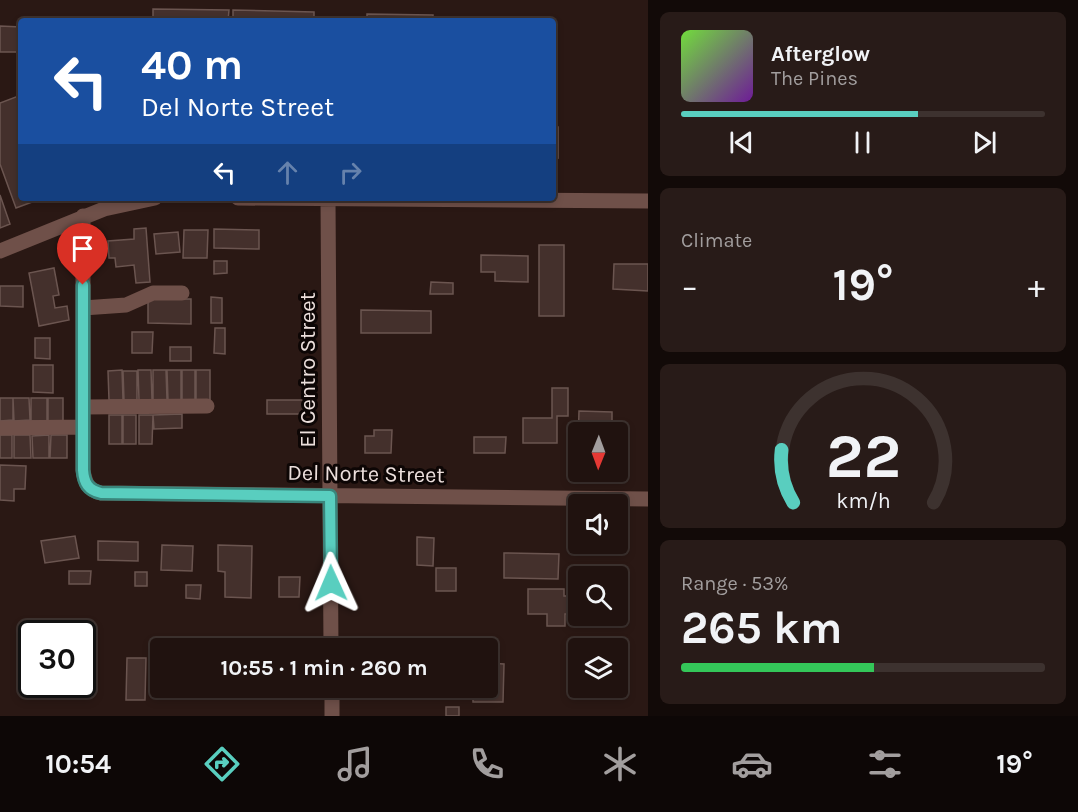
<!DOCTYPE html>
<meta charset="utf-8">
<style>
body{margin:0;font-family:Karla,sans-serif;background:#281b18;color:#f1f3f6;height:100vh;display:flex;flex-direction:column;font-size:22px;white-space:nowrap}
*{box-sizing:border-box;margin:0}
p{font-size:20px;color:#a29e9e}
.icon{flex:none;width:33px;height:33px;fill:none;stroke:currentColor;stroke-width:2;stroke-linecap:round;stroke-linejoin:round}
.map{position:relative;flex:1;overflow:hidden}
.side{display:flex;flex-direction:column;gap:12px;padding:12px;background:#120a08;width:430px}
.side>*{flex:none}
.guide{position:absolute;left:18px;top:18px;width:538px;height:183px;border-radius:6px;box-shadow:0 3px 9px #0003,0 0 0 2px #3d322f;background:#1a4fa0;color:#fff;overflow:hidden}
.needle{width:39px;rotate:181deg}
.tools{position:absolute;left:568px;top:422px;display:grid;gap:12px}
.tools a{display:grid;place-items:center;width:60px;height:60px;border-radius:6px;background:#20120f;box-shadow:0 3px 9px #0003,0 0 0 2px #3d322f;font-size:30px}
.speed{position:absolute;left:18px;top:620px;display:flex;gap:12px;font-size:30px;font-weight:700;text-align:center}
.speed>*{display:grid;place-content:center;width:78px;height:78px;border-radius:50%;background:#20120f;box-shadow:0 3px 9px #0003,0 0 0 2px #3d322f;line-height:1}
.speed .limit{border:3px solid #111;border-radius:9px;background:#fff;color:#111}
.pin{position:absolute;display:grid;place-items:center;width:51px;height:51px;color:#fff;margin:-62px -26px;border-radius:50% 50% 50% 0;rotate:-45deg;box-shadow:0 0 6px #0007}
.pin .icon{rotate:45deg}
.me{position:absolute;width:66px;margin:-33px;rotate:359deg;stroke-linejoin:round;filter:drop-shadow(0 0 4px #0008)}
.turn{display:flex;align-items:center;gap:21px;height:126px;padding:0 24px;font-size:27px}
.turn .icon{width:78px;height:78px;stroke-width:2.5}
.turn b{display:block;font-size:42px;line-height:51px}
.lanes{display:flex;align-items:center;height:57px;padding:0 24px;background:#0003;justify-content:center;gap:30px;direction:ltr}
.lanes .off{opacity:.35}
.big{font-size:45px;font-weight:700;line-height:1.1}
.side .card{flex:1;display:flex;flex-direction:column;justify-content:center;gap:9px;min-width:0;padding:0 21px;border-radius:9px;background:#281b18}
.side .dial{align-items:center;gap:0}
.dial svg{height:156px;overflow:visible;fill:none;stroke:#3d322f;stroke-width:7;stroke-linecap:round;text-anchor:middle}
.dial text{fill:#f1f3f6;stroke:none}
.song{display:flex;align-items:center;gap:18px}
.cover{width:72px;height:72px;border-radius:9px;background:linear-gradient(135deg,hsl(100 70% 55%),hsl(280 70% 35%))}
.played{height:6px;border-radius:3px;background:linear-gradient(90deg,#59cebf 65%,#3d322f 65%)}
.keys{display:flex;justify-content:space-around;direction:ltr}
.heat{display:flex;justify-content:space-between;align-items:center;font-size:33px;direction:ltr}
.charge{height:9px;border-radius:4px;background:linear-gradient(90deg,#34c759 53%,#3d322f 0)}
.trip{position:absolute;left:150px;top:638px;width:348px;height:60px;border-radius:6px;background:#20120f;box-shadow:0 3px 9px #0003,0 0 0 2px #3d322f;font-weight:700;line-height:60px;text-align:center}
.menu{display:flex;height:96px;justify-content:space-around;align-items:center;background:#0d0706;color:#a29e9e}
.menu .icon{width:42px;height:42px}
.menu .active{color:#59cebf}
.menu b{font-size:27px;color:#f1f3f6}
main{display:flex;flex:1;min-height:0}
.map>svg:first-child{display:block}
</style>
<main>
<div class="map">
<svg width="648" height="716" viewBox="0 0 648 716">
<rect width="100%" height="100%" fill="#2a1814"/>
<!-- building -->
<path fill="#44302c" stroke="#6b5550" stroke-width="1.5" d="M153,9l76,1 -1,11h-75z
M233,10l81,2v9h-81z
M367,14l66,1v6h-66z
M0,26l21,1v25h-21z
M21,95v103h22l-27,10 -16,-44v-61z
M554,127h4v31l-4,-1z
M0,195l10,29 -10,4z
M146,228l4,54 -14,1 -2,-18 -18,2 -1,-9h-6l-1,-17 26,-2v-10z
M214,229l45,1v19l-45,-1z
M184,230h24l-1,28h-24z
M178,232l2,20 -24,2 -2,-20z
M539,245h25v71h-25z
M481,255l47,1v26l-33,-1v-9h-14z
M214,261h13v12l-13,1z
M614,264h34v27l-35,-2z
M54,268l5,27 -6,1 2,12 12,-2 2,14 -30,6 -10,-53z
M431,282l22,1v11h-23z
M0,286h23v21l-23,-1z
M211,297l11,1v25h-11z
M148,299h43v25l-43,-1z
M361,310l70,1v22h-70z
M215,328h10v26l-11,-1z
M132,332h21l-1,21h-20z
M35,338h15v21l-15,-1z
M170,347h21v14h-21z
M33,365h20v28l-20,-1z
M122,370l1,30h-14l-1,-29z
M138,370h13l1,30h-13z
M153,370h13l1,30h-14z
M167,370h14v30h-13z
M182,370h13v30h-13z
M196,370h14v30h-14z
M123,371h14v29h-13z
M552,388h16v28h-11v27h-34v-25h29z
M0,398h13v22l-13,1z
M13,398h16l1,22 -16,1z
M31,398h16v23h-16z
M48,398h15v23h-15z
M267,400h36v14h-36z
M579,411l33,1v20h-33l-1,12z
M182,414v14l-28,1 -1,-14z
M109,415h13v29h-13z
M123,415h13v29h-13z
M139,415h14l-1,29h-13z
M374,430h18l-1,23h-26v-17h9z
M0,435h12v23h-12z
M14,435h16l1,23h-17z
M49,435v23h-16l-1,-22z
M51,435h16v23h-17z
M474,437h32l-1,16h-31z
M0,465l26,1 -1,23h-11v12l-14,-1z
M75,536l4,22 -34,5 -4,-22z
M417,537l17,1 -1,28 -16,-1z
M98,541l40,1v19l-40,-1z
M162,545l31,1 -1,25 -31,-1z
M218,545l34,1 -1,52 -26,-1v-25l-7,-1z
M504,553l55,1 -1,25 -54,-1z
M436,568h20v23h-20z
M69,571h22l-1,13h-21z
M135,572h12v14h-12z
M279,577h21l-1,20h-20z
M186,585h15l-1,14 -14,-1z
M528,589h36v7h7v18h-6v12h-18v-12h-19z
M127,658h19l-1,42h-19z
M488,663l16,1 -1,38h-30v-15h15z
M446,707h13v9h-13z"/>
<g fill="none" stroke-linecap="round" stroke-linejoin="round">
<!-- minor -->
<path stroke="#6f5049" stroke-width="15" d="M238,198l410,3
M328,200l3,448
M83,216v254c2,13 5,20 18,23l547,6
M0,251l104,-42 51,-11
M83,308l43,-3 27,-12h29
M83,407l124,-1
M0,428l83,-1
M332,687v29"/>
</g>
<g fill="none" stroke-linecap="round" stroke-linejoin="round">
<defs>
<path id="route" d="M83,285v185c1,13 5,20 18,23l229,3 1,87"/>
</defs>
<!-- route casing -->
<use href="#route" stroke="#3a867c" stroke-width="15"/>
<!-- route -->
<use href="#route" stroke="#59cebf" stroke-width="10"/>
</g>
<g text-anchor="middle" stroke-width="6" stroke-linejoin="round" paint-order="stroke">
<!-- street labels -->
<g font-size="22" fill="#ecdfdc" stroke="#0d0605">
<text transform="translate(307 370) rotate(-90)" y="8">El Centro Street</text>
<text transform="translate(366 473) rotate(1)" y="8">Del Norte Street</text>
</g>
</g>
</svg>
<div class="tools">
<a><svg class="needle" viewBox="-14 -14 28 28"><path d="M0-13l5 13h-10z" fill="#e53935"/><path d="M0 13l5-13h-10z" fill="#a29e9e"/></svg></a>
<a><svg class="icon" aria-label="sound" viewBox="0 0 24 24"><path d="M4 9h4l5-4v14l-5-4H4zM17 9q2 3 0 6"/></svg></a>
<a><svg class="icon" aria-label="search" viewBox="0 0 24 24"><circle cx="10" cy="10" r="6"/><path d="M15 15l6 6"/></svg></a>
<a><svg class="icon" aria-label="layers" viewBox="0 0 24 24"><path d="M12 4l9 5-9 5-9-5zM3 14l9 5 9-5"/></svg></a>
</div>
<div class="speed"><div class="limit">30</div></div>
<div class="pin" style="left:83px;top:285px;background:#d93025"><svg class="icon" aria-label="arrive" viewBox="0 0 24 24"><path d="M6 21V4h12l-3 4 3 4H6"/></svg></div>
<svg class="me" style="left:331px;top:583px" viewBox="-20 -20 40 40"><path d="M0-17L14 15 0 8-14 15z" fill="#59cebf" stroke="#fff" stroke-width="4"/></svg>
<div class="trip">10:55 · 1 min · 260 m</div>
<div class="guide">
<div class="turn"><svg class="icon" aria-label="left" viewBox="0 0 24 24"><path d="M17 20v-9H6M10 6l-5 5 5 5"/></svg><div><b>40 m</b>Del Norte Street</div></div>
<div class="lanes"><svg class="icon" aria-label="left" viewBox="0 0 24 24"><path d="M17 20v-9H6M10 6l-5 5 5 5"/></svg><svg class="icon off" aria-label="ahead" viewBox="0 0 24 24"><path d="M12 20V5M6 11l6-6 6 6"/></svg><svg class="icon off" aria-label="right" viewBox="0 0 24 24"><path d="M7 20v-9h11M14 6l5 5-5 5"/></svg></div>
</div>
</div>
<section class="side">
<div class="card">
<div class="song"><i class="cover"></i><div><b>Afterglow</b><p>The Pines</p></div></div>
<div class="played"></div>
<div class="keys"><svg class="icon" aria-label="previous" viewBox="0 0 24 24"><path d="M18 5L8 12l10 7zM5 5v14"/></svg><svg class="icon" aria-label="pause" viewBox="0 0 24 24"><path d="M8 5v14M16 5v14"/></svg><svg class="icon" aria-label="next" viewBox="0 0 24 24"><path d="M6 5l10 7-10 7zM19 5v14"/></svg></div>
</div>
<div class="card"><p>Climate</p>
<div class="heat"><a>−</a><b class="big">19°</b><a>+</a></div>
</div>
<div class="card dial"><svg viewBox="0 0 100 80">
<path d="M14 69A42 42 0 1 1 86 69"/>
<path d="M14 69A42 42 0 0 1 8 42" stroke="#59cebf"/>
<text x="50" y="56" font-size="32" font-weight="700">22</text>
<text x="50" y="72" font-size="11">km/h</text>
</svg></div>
<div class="card"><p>Range · 53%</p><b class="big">265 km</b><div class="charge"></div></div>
</section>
</main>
<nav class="menu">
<b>10:54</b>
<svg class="icon active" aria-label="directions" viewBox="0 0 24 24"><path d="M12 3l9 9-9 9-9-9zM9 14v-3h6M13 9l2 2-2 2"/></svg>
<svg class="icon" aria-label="music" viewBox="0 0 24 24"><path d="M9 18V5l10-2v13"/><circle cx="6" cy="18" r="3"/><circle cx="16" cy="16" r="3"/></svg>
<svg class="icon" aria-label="phone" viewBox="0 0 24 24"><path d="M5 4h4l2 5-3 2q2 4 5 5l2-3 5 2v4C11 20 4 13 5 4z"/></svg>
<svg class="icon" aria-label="climate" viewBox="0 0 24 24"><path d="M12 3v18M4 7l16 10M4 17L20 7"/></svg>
<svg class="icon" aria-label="car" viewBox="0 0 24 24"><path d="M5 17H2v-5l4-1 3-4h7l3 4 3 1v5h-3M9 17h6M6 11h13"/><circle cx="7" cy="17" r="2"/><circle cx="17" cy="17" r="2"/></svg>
<svg class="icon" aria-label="filters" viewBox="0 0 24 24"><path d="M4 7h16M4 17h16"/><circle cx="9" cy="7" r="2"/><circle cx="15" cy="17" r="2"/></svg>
<b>19°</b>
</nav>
